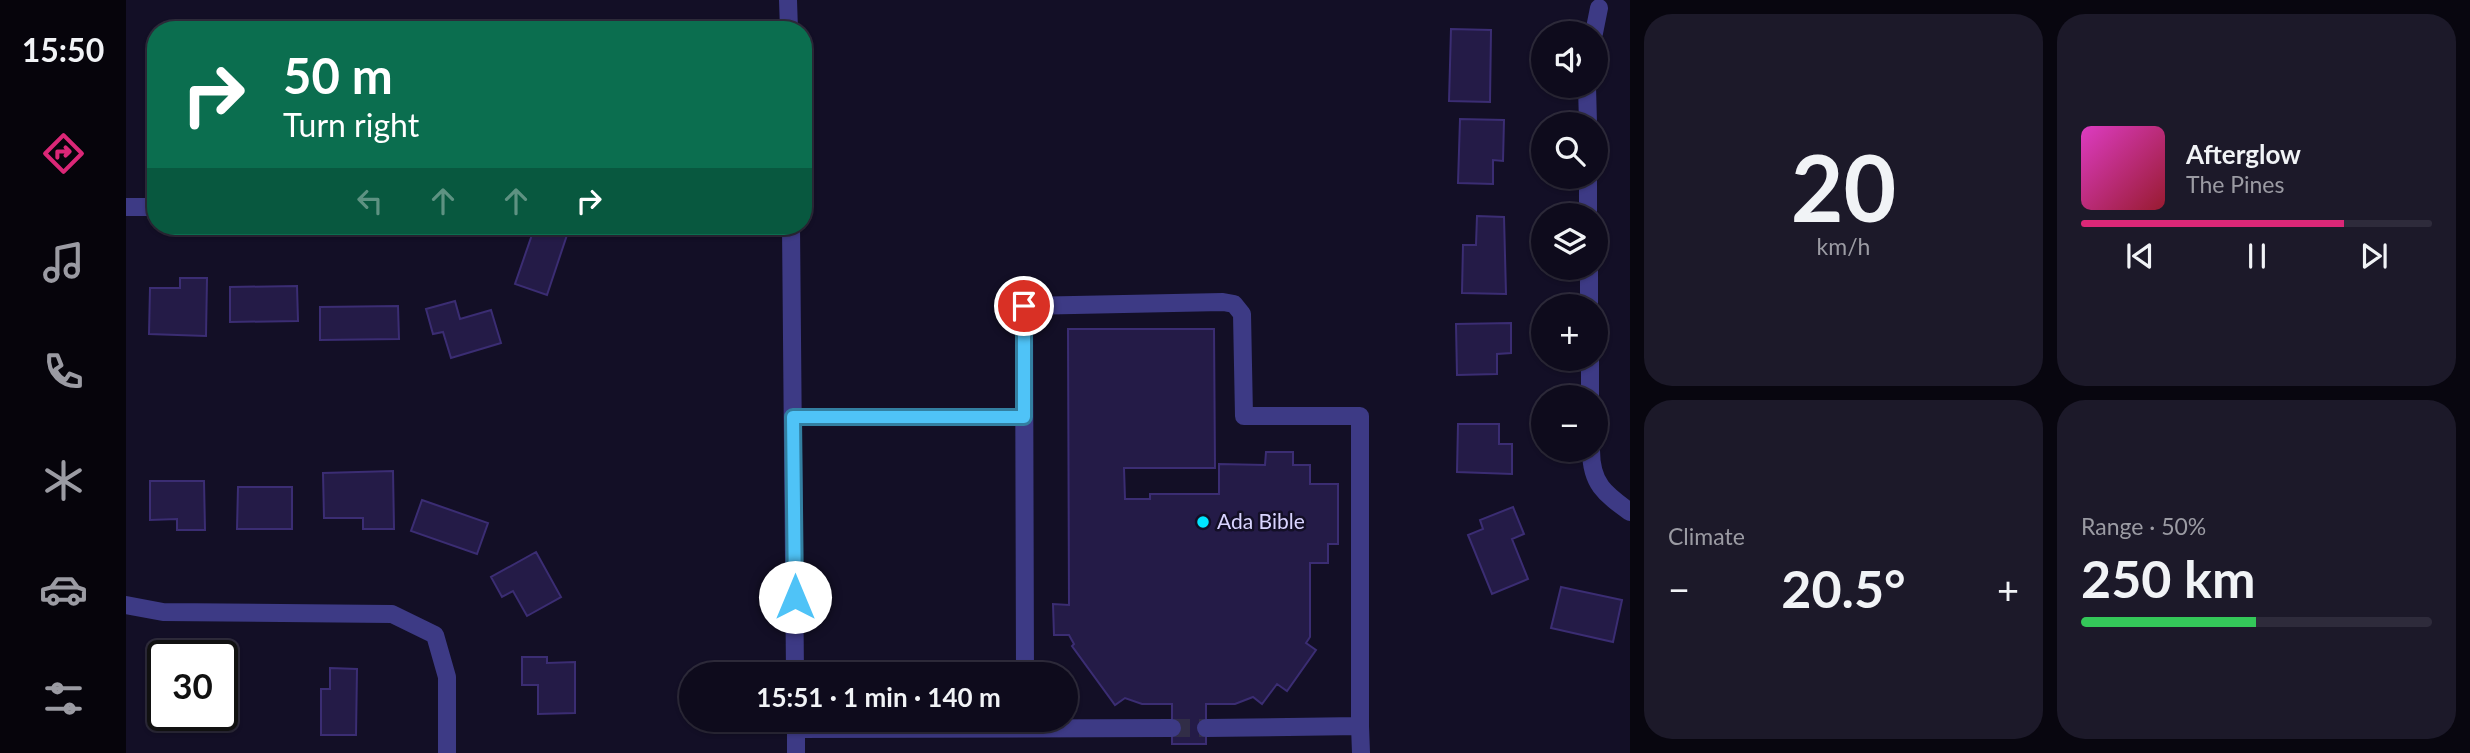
<!DOCTYPE html>
<meta charset="utf-8">
<style>
body{margin:0;font-family:Lato,sans-serif;background:#1c1929;color:#f1f3f6;height:100vh;display:flex;flex-direction:column;font-size:26px;white-space:nowrap}
*{box-sizing:border-box;margin:0}
p{font-size:23px;color:#9b9ba3}
.icon{flex:none;width:38px;height:38px;fill:none;stroke:currentColor;stroke-width:2;stroke-linecap:round;stroke-linejoin:round}
.map{position:relative;flex:1;overflow:hidden}
.details{display:flex;flex-direction:column;gap:14px;padding:14px;background:#08060f;width:840px}
.details>*{flex:none}
.banner{position:absolute;left:21px;top:21px;width:665px;height:214px;border-radius:28px;box-shadow:0 2px 5px #0004,0 0 0 2px #2e2b3b;background:#0b6e4f;color:#fff;overflow:hidden}
.buttons{position:absolute;left:1405px;top:21px;display:grid;gap:14px}
.buttons a{display:grid;place-items:center;width:77px;height:77px;border-radius:50%;background:#0e0b1c;box-shadow:0 2px 5px #0004,0 0 0 2px #2e2b3b;font-size:35px}
.speed{position:absolute;left:21px;top:640px;display:flex;gap:14px;font-size:35px;font-weight:700;text-align:center}
.speed>*{display:grid;place-content:center;width:91px;height:91px;border-radius:50%;background:#0e0b1c;box-shadow:0 2px 5px #0004,0 0 0 2px #2e2b3b;line-height:1}
.speed .limit{border:4px solid #111;border-radius:10px;background:#fff;color:#111}
.pin{position:absolute;display:grid;place-items:center;width:60px;height:60px;color:#fff;margin:-30px;border:4px solid #fff;border-radius:50%;box-shadow:0 2px 7px #0007}
.me{position:absolute;width:77px;margin:-38px;rotate:0deg;stroke-linejoin:round;filter:drop-shadow(0 0 5px #0008)}
.turn{display:flex;align-items:center;gap:24px;height:147px;padding:0 21px;font-size:32px}
.turn .icon{width:91px;height:91px;stroke-width:2.5}
.turn b{display:block;font-size:49px;line-height:60px}
.lanes{display:flex;align-items:center;height:66px;padding:0 21px;background:#0003;justify-content:center;gap:35px;direction:ltr}
.lanes .off{opacity:.35}
.big{font-size:52px;font-weight:700;line-height:1.1}
.details .tile{flex:1;display:flex;flex-direction:column;justify-content:center;gap:10px;min-width:0;padding:0 24px;border-radius:28px;background:#1c1929}
.details .dial{align-items:center;gap:0}
.dial b{font-size:91px;line-height:1}
.song{display:flex;align-items:center;gap:21px}
.cover{width:84px;height:84px;border-radius:10px;background:linear-gradient(135deg,hsl(310 70% 55%),hsl(350 70% 35%))}
.played{height:7px;border-radius:4px;background:linear-gradient(90deg,#db2777 75%,#2e2b3b 75%)}
.keys{display:flex;justify-content:space-around;direction:ltr}
.heat{display:flex;justify-content:space-between;align-items:center;font-size:38px;direction:ltr}
.charge{height:10px;border-radius:5px;background:linear-gradient(90deg,#34c759 50%,#2e2b3b 0)}
.details .tiles{flex:1;display:grid;gap:14px;grid-template-columns:repeat(2,1fr)}
.trip{position:absolute;left:553px;top:662px;width:399px;height:70px;border-radius:35px;background:#0e0b1c;box-shadow:0 2px 5px #0004,0 0 0 2px #2e2b3b;font-weight:700;line-height:70px;text-align:center}
main{display:flex;flex:1;min-height:0}
.tab-bar{display:flex;flex-direction:column;width:126px;justify-content:space-around;align-items:center;background:#06040b;color:#9b9ba3}
.tab-bar .icon{width:49px;height:49px}
.tab-bar .active{color:#db2777}
.tab-bar b{font-size:32px;color:#f1f3f6}
.map>svg:first-child{display:block}
</style>
<main>
<nav class="tab-bar">
<b>15:50</b>
<svg class="icon active" aria-label="directions" viewBox="0 0 24 24"><path d="M12 3l9 9-9 9-9-9zM9 14v-3h6M13 9l2 2-2 2"/></svg>
<svg class="icon" aria-label="music" viewBox="0 0 24 24"><path d="M9 18V5l10-2v13"/><circle cx="6" cy="18" r="3"/><circle cx="16" cy="16" r="3"/></svg>
<svg class="icon" aria-label="phone" viewBox="0 0 24 24"><path d="M5 4h4l2 5-3 2q2 4 5 5l2-3 5 2v4C11 20 4 13 5 4z"/></svg>
<svg class="icon" aria-label="climate" viewBox="0 0 24 24"><path d="M12 3v18M4 7l16 10M4 17L20 7"/></svg>
<svg class="icon" aria-label="car" viewBox="0 0 24 24"><path d="M5 17H2v-5l4-1 3-4h7l3 4 3 1v5h-3M9 17h6M6 11h13"/><circle cx="7" cy="17" r="2"/><circle cx="17" cy="17" r="2"/></svg>
<svg class="icon" aria-label="filters" viewBox="0 0 24 24"><path d="M4 7h16M4 17h16"/><circle cx="9" cy="7" r="2"/><circle cx="15" cy="17" r="2"/></svg>
</nav>
<div class="map">
<svg width="1504" height="753" viewBox="0 0 1504 753">
<rect width="100%" height="100%" fill="#130f26"/>
<!-- building -->
<path fill="#241b47" stroke="#3b2d73" stroke-width="2" d="M1325,29l40,1 -1,72 -41,-1z
M24,67h6v38h-6z
M1334,119l44,1 -1,41 -10,-1v24l-35,-1z
M1351,216l27,1 2,77 -44,-1 1,-48h13z
M409,226h35l-23,69 -32,-11z
M54,278h27l-1,58 -57,-2 1,-46h30z
M171,286l1,35 -68,1v-35z
M329,301l5,18 31,-9 10,33 -50,15 -8,-26 -10,2 -7,-25z
M272,306l1,33 -79,1v-33z
M1385,323v30l-14,1v20l-40,1 -1,-51z
M942,329h146l1,139h-91l1,31h25v-5h69v-30l46,1 1,-13h27v13h17v19h28v60h-10v19h-18v74l-4,6 10,7 -29,41 -10,-7 -15,20 -9,-7 -18,7h-29v40h-34v-40h-30l-17,-6 -10,7 -43,-59 2,-2 -5,-9h-15l-1,-31 16,1z
M1332,424h41v20h13v30l-55,-2z
M267,471l1,58h-31v-11h-39l-1,-45z
M24,481h54l1,49h-28v-11l-27,1z
M112,487h54v42h-55z
M296,500l66,23 -11,31 -66,-23z
M1387,507l11,27 -12,5 16,40 -36,15 -24,-59 15,-6 -3,-9z
M410,552l25,45 -34,19 -14,-25 -11,6 -11,-20z
M1435,587l61,13 -9,42 -62,-14z
M396,657h25v6l28,-1v51l-37,1v-29h-16z
M204,668l27,1 -1,66h-35v-46h9z"/>
<g fill="none" stroke-linecap="round" stroke-linejoin="round">
<!-- minor-tunnel -->
<path stroke="#312d47" stroke-width="18" stroke-dasharray="18 9" stroke-linecap="butt" d="M1046,728h34"/>
<!-- minor -->
<path stroke="#3d3a85" stroke-width="18" d="M662,0l1,30
M1468,33l5,-25
M1461,86l1,38
M1462,177v38
M0,207h30
M665,226l4,448
M1463,268v38
M1464,359v38
M667,417h231
M1465,450c0,34 14,44 39,62
M0,605l37,7 229,2 43,21 12,42v76
M899,674l-1,-368 199,-4 11,2 8,10 2,102h116v310
M670,719v34
M1080,728l154,-2 1,27
M670,729l376,-1"/>
</g>
<g fill="none" stroke-linecap="round" stroke-linejoin="round">
<defs>
<path id="route" d="M669,597l-2,-180h231v-111"/>
</defs>
<!-- route casing -->
<use href="#route" stroke="#337fa1" stroke-width="18"/>
<!-- route -->
<use href="#route" stroke="#4fc3f7" stroke-width="12"/>
</g>
<!-- markers -->
<circle fill="#00e5ff" stroke="#130f26" stroke-width="2.5" cx="1077" cy="522" r="7"/>
<g text-anchor="middle" stroke-width="5" stroke-linejoin="round" paint-order="stroke">
<!-- poi labels -->
<g font-size="21" fill="#d9d4ff" stroke="#130f26" text-anchor="start">
<text x="1091" y="529">Ada Bible</text>
</g>
</g>
</svg>
<div class="buttons">
<a><svg class="icon" aria-label="sound" viewBox="0 0 24 24"><path d="M4 9h4l5-4v14l-5-4H4zM17 9q2 3 0 6"/></svg></a>
<a><svg class="icon" aria-label="search" viewBox="0 0 24 24"><circle cx="10" cy="10" r="6"/><path d="M15 15l6 6"/></svg></a>
<a><svg class="icon" aria-label="layers" viewBox="0 0 24 24"><path d="M12 4l9 5-9 5-9-5zM3 14l9 5 9-5"/></svg></a>
<a>+</a>
<a>−</a>
</div>
<div class="speed"><div class="limit">30</div></div>
<div class="pin" style="left:898px;top:306px;background:#d93025"><svg class="icon" aria-label="arrive" viewBox="0 0 24 24"><path d="M6 21V4h12l-3 4 3 4H6"/></svg></div>
<svg class="me" style="left:669px;top:597px" viewBox="-20 -20 40 40"><circle r="19" fill="#fff"/><path d="M0-13L10 11 0 6-10 11z" fill="#4fc3f7"/></svg>
<div class="trip">15:51 · 1 min · 140 m</div>
<div class="banner">
<div class="turn"><svg class="icon" aria-label="right" viewBox="0 0 24 24"><path d="M7 20v-9h11M14 6l5 5-5 5"/></svg><div><b>50 m</b>Turn right</div></div>
<div class="lanes"><svg class="icon off" aria-label="left" viewBox="0 0 24 24"><path d="M17 20v-9H6M10 6l-5 5 5 5"/></svg><svg class="icon off" aria-label="ahead" viewBox="0 0 24 24"><path d="M12 20V5M6 11l6-6 6 6"/></svg><svg class="icon off" aria-label="ahead" viewBox="0 0 24 24"><path d="M12 20V5M6 11l6-6 6 6"/></svg><svg class="icon" aria-label="right" viewBox="0 0 24 24"><path d="M7 20v-9h11M14 6l5 5-5 5"/></svg></div>
</div>
</div>
<section class="details">
<div class="tiles">
<div class="tile dial"><b>20</b><p>km/h</p></div>
<div class="tile">
<div class="song"><i class="cover"></i><div><b>Afterglow</b><p>The Pines</p></div></div>
<div class="played"></div>
<div class="keys"><svg class="icon" aria-label="previous" viewBox="0 0 24 24"><path d="M18 5L8 12l10 7zM5 5v14"/></svg><svg class="icon" aria-label="pause" viewBox="0 0 24 24"><path d="M8 5v14M16 5v14"/></svg><svg class="icon" aria-label="next" viewBox="0 0 24 24"><path d="M6 5l10 7-10 7zM19 5v14"/></svg></div>
</div>
<div class="tile"><p>Climate</p>
<div class="heat"><a>−</a><b class="big">20.5°</b><a>+</a></div>
</div>
<div class="tile"><p>Range · 50%</p><b class="big">250 km</b><div class="charge"></div></div>
</div>
</section>
</main>
